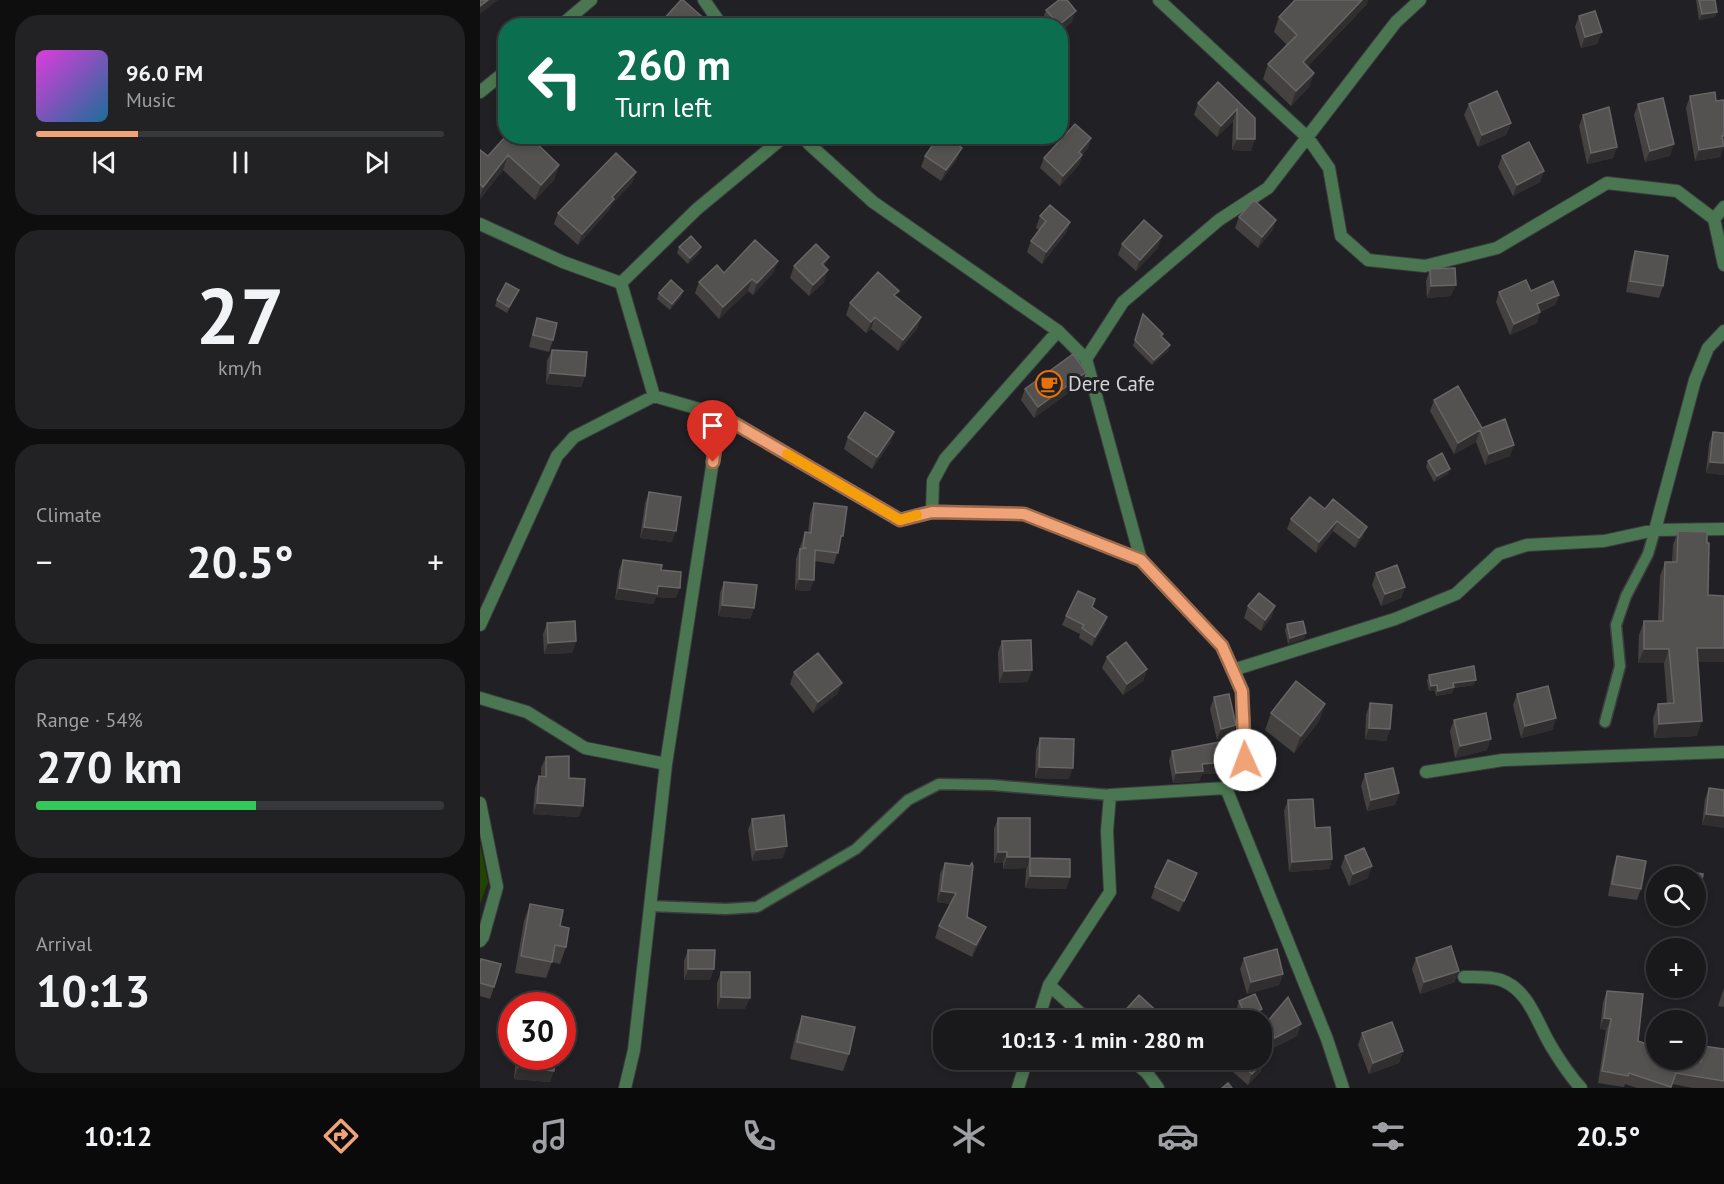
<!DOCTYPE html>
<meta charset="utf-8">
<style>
body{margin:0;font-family:"PT Sans",sans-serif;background:#222225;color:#f1f3f6;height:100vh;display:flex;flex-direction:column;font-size:22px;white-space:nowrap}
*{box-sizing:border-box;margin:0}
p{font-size:20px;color:#9fa0a3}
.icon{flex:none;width:33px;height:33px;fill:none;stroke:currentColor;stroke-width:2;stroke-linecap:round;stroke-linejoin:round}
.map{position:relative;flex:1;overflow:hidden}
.side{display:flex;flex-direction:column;gap:15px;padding:15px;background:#0e0e0f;width:480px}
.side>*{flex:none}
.hud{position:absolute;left:18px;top:18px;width:570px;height:126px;border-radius:24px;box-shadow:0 3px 9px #0003,0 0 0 2px #37383b;background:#0b6e4f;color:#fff;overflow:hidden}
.fabs{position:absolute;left:1166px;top:866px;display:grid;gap:12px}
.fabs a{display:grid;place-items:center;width:60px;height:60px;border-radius:50%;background:#19191c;box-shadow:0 3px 9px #0003,0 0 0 2px #37383b;font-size:30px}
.speed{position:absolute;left:18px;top:992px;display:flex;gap:12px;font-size:30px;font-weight:700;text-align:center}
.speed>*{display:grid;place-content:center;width:78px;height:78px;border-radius:50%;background:#19191c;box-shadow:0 3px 9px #0003,0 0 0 2px #37383b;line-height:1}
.speed .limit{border:9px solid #d22;background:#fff;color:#111}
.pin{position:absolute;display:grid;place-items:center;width:51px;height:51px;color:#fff;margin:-62px -26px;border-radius:50% 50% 50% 0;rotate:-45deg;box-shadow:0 0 6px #0007}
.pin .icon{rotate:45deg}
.me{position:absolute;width:66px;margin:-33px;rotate:358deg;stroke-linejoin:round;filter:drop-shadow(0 0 4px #0008)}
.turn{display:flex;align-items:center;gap:21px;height:126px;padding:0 18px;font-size:27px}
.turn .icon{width:78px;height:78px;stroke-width:2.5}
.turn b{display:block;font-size:42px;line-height:51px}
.big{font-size:45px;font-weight:800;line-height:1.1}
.side .tile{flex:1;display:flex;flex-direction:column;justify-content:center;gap:9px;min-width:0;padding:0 21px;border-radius:24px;background:#222225}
.side .dial{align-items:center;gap:0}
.dial b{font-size:78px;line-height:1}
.song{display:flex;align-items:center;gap:18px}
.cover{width:72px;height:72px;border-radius:9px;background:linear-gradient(135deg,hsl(300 70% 55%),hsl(200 70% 35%))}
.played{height:6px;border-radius:3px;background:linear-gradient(90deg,#efa377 25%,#37383b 25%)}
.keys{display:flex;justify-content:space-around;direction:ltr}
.heat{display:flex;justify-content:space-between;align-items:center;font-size:33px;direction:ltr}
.charge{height:9px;border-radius:4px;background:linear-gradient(90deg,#34c759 54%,#37383b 0)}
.trip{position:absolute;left:453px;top:1010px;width:339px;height:60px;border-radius:24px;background:#19191c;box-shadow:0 3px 9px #0003,0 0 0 2px #37383b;font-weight:800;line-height:60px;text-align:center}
.menu{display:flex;height:96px;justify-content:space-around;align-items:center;background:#0a0a0b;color:#9fa0a3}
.menu .icon{width:42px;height:42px}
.menu .active{color:#efa377}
.menu b{font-size:27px;color:#f1f3f6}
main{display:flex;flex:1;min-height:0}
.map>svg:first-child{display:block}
</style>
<main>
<section class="side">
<div class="tile">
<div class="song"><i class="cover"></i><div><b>96.0 FM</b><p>Music</p></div></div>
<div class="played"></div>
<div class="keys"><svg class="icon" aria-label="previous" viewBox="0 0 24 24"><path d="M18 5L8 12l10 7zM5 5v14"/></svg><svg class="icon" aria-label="pause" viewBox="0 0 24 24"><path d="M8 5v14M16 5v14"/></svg><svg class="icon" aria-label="next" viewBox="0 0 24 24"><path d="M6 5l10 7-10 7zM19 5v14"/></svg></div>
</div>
<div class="tile dial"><b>27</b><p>km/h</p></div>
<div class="tile"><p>Climate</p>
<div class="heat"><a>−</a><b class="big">20.5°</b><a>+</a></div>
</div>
<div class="tile"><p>Range · 54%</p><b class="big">270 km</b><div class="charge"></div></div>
<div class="tile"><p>Arrival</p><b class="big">10:13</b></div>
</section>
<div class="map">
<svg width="1244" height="1088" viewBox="0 0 1244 1088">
<rect width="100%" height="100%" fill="#212125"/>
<!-- green -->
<path fill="#234400" d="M0,844l8,38 -8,22z"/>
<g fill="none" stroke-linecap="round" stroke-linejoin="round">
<defs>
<path id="service" d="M1125,722l15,-56 -4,-41 10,-29 22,-42 7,-24
M170,906l76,3 31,-2 99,-58 52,-49 31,-16 53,1 118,10"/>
<path id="minor" d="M224,0l18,26
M679,0l149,138 21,30 12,68 27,24 57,6 72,-18 110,-65 70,8 37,28 10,46
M80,26l31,-26
M0,92l26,-21
M323,136l6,8 64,58 185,129 28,28 55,201 81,86 20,45 3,69 -19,28 -116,7 -3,36 3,61 -61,93 -11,35
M1234,219l10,-12
M0,224l83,38 58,21
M141,283l76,-74 88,-73
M141,283l33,113
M606,359l37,-57 96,-82 49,-32 128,-166 24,-22
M452,511l1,-30 12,-22 113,-128
M1175,530l40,-150 13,-32 16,-17
M0,625l77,-169 17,-19 80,-41 66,19 180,105 32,-9 93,3 116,46
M753,670l162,-51 61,-25 43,-40 28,-9 77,-4 51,-11 69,-1
M0,698l47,14 58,36 81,16
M946,772l77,-12 221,-8
M746,788l101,251 16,49
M984,977c12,0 26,-1 37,3 28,10 36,43 50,66 9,15 18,29 30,42
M569,985l39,35
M651,1059l16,14 11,15
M145,1088l9,-38 32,-286 54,-349
M538,1088l9,-29"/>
<path id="tertiary" d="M0,803l17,84 -14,50 -3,4"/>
</defs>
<!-- service casing -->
<use href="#service" stroke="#3d3d41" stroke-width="13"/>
<!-- minor casing -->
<use href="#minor" stroke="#3d3d41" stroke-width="14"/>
<!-- tertiary casing -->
<use href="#tertiary" stroke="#3d3d41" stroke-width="14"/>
<!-- service -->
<use href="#service" stroke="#4a7751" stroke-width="10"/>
<!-- minor -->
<use href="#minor" stroke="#4a7751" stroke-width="12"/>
<!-- tertiary -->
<use href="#tertiary" stroke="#4a7751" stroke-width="12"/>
</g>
<!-- wall -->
<path fill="#454141" d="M1216,0h19l2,12 -2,5 -16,3z
M887,4l-59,62 6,7 -5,14 -18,19 -28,-27 5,-15 19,-19 -13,-13 5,-15z
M566,10l26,12 -12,10v-6h-14l-4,-5z
M1099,16l23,16 -5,12 -16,4 -6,-21z
M182,21l45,5h-47z
M738,82l37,36 -4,33 -19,-1 1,-29 -16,16 -23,-22 4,-12z
M1210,96l33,51 -3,10 -25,4 -9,-53z
M989,104l42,19 -5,12 -28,12 -14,-32z
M1158,104l32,52 -25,6 -11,-47z
M1103,115l34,32 -4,11 -26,6 -8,-38z
M26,136l53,29 -5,15 -19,20 -32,-30 -23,29v-49l8,6z
M97,136h16l-8,9z
M611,138l-3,10 -6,7 -3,10 -19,21 -20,-18 4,-10z
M445,156l32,3 -16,22 -20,-14z
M1022,156l42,15 -4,11 -27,14 -15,-29z
M156,172l-4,11 -20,21 -3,6 -31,35 -24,-21 4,-11z
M560,216l30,6 -4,11 -24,31 -15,-12 4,-11 8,-11 -3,-2z
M759,217l37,3 -4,11 -14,17 -23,-20z
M642,244l36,4 -22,23 -18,-16z
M199,247l20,6 -11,11 -11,-11z
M1155,251l28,35 -4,12 -33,-6 5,-29z
M298,261l-5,12 -20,22 -5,-4 -29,28 -24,-26 4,-11 25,-9z
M314,266l31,1 -1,15 -15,14 -19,-18z
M950,269l21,27 -24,2 -1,-17z
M1051,291l28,4 -4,10 -15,7 -3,11 -27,12 -14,-33 3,-10z
M179,293l22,4 -11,13 -13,-11z
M36,296l-9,17 -12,-7 2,-6z
M416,297l25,20 -4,12 -19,22 -27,-22 -5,4 -20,-18 4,-12z
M663,314l19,23 8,8 -2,6 -16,14 -19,-19z
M57,318l16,22 -4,12 -20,-5 4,-17z
M72,350l33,26 -4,11 -35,-3 1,-23z
M602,383l-48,35 -13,-18 4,-11z
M954,400l48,28 28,28 -25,9 -9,-23 -22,12 -24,-43z
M414,432l-4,11 -18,26 -28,-20 4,-12z
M1233,432l11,1v42l-18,-2 3,-29z
M948,461l20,13 -14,8 -8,-15z
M169,492l23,50 -32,-4 5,-35z
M334,503l25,44 -5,17 -20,-3 -4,30 -15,-1 1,-31 9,-27 3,1 2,-19z
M845,509l38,28 -8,11 -22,-17 -17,22 -29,-24 4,-10z
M1198,531l29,12 1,52 16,67h-26l-1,74 -43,2 -1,-20 5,-14 9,-1 -3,-40h-26l1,-28 5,-14h14l2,-45 5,-14h7l1,-17z
M143,560l38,10 15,28 -20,-1 -3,7 -38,-5 4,-29z
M896,573l29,14 -4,11 -20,8 -9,-21z
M244,582l30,26 -4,11 -32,-3 2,-23z
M615,599l-3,8 15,10 -3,9 -12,20 -13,-8 1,-4 -18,-9 4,-9z
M768,606h27l-4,12 -10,13 -17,-13z
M67,623l29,18 -4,12 -28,1 -1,-20z
M807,624l19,9 -2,6 -16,5 -3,-14z
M522,641l26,41 -29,1 -1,-31z
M627,657l40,12 -4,12 -20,14 -21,-27z
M314,672l48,11 -5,11 -24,19 -23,-29z
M949,675l45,10 -20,3 -2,5 -16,3 -1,-5h-6l-2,-10z
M1037,694l39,24 -4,12 -31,8 -8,-33z
M734,697l22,28 -4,11 -15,4 -7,-31z
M890,703l20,26 -4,12 -21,-2 1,-24z
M845,704l-6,17 -25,32 -29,-23 6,-17z
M974,720l33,30 -32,8 -5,-27z
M560,738l29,41 -34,-1 1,-28z
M692,751l55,11 -4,11 -21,1 -3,7 -26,2 -4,-22z
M66,757l23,21 10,39 -46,-3 2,-26 4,-12h2v-8z
M885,774l34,19 -4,12 -28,6 -6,-25z
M1229,788l15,2 -22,35 3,-26z
M808,800l27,28 17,31 -3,10 -40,3 -5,-61z
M518,818l32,39 -4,11 -23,1v-6h-9v-34z
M272,819l31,39 -31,3 -4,-31z
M865,856l23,22 -19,8 -8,-19z
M1137,856l24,33 -4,11 -29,-4 5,-28z
M550,858l40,19 -4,12 -41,-1 1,-18z
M465,863l22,54 15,21 -10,19 -37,-19 4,-12 12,-22 -14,-2 3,-28z
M712,885l-13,27 -28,-14 4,-11z
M50,904l30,22 6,21 -6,17 -8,-2 -6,16 -31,-5 9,-52z
M208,950l22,30h-26v-19z
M764,958l39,16 -4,11 -32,9 -7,-25z
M936,958l39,24 -35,12 -8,-25z
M0,962l14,25 -4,12 -10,-3z
M241,972l24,37h-28v-26z
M1244,988v19l-6,-1z
M1127,991l31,50 61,20 5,-15 20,3v39h-31l-21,-4 -1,4h-34l-12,-4 -1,3 -26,-4 8,-53 -6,-1 3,-27z
M759,1001l21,14 -11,5h-6l-6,-13z
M642,1014l36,6h-38z
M322,1016l47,38 -6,17 -53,-12 6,-26z
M787,1022l30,14 -26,13 -8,-16z
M882,1033l41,18 -4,12 -30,11 -11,-29z
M36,1056h39l-5,26 -36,-3z
M756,1059h26l-1,12 -13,14 -15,-13v-5z"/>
<!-- shaded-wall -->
<path fill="#302e2f" d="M8,0h10l-18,14v-8z
M882,0h6l-1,4 -69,72 5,-14z
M596,11l-4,11 -12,10v-6h-1z
M1237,12l-2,5 -16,3 3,-6z
M1122,32l-5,12 -16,4 4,-11z
M834,73l-5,14 -18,19 5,-15z
M757,109l-4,12 -16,16 4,-11z
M1031,123l-5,12 -28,12 4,-12z
M108,136h5l-8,9z
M1242,136h2v11l-4,10 -25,4 4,-11z
M611,138l-3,10 -13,14 4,-10z
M757,139h18l-4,12 -19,-1z
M1194,144l-4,12 -25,6 5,-11z
M1137,147l-4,11 -26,6 4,-11z
M482,148l-5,11 -16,22 5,-11z
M28,155l-5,15 -23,29v-3l3,-9z
M602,155l-3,10 -19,21 3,-10z
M79,165l-5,15 -19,20 6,-15z
M1064,171l-4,11 -27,14 4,-11z
M156,172l-4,11 -20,21 -3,6 -31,35 4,-11 30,-37z
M796,220l-4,11 -14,17 4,-11z
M590,222l-4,11 -24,31 4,-12z
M682,236l-4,12 -22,23 4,-11z
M221,247l-2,6 -11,11 2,-6z
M349,257l-5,12 -2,-5z
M298,261l-5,12 -20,22 4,-12z
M348,270l-4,12 -15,14 4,-11z
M272,279l-4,12 -29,28 4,-12z
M976,285l-5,11 -24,2 4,-12z
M39,290l-3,6 -9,17 2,-6z
M203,291l-2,6 -11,13 2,-6z
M1079,295l-4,10 -22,10 4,-11z
M1060,312l-3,11 -27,12 4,-11z
M395,317l-4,12 -5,4 5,-11z
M441,317l-4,12 -19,22 5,-11z
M690,345l-2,6 -16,14 2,-5z
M606,372l-4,11 -48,35 4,-11z
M70,373l35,3 -4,11 -35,-3z
M1000,430l-4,12 -22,12 4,-11z
M414,432l-4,11 -18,26 5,-12z
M1034,445l-4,11 -25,9 4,-11z
M1230,462l14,1v12l-18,-2z
M970,469l-2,5 -14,8 3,-6z
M857,521l-4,10 -17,22 3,-11z
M164,527l32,4 -4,11 -32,-4z
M887,527l-4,10 -8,11 4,-10z
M319,579l15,1 -4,11 -15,-1z
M178,586l22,2 -4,10 -20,-1 -3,7 -38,-5 4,-11z
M925,587l-4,11 -20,8 4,-12z
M242,605l32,3 -4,11 -32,-3z
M795,606l-4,12 -10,13 4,-11z
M627,617l-3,9 -12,20 3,-9z
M826,633l-2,6 -16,5 2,-6z
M96,641l-4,12 -28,1 4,-11z
M1217,648h27v14h-32z
M1164,649h25l-5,14h-26z
M667,669l-4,12 -20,14 4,-11z
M552,670l-4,12 -29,1 5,-12z
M996,680l-2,5 -20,3 -2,5 -16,3 2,-5 15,-8z
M362,683l-5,11 -24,19 5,-11z
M957,685l-2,6h-6l2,-5z
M845,704l-6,17 -25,32 7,-17z
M1076,718l-4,12 -31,8 4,-12z
M1222,721l-5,15 -43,2 5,-14z
M756,725l-4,11 -15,4 4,-11z
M889,728l21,1 -4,12 -21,-2z
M1011,739l-4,11 -32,8 5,-12z
M747,762l-4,11 -21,1 -3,7 -26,2 3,-10 26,-9z
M559,767l34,1 -4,11 -34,-1z
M919,793l-4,12 -28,6 4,-11z
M57,803l46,3 -4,11 -46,-3z
M1226,814l18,2v12l-22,-3z
M307,846l-4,12 -31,3 4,-11z
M518,852h9l-4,11h-9z
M527,857h23l-4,11 -23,1z
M852,859l-3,10 -40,3 3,-10z
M892,866l-4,12 -19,8 4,-12z
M550,876l40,1 -4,12 -41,-1z
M461,891l15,2 -4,11 -15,-2z
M1215,903h4l-4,11z
M506,927l-4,11 -10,19 4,-12z
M208,969h26l-4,11h-26z
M979,971l-4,11 -35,12 4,-12z
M803,974l-4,11 -32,9 4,-12z
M241,997l29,1 -5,11h-28z
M782,1009l-2,6 -11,5h-4l1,-4z
M1124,1018l7,1 -5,11 -6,-1z
M821,1024l-4,12 -26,13 4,-11z
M923,1051l-4,12 -30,11 4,-11z
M785,1060l-4,11 -13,14 4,-11z
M38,1067l36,4 -4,11 -36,-3z"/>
<!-- building -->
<path fill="#545151" stroke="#676565" stroke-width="1.5" d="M0,0h8l-8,6z
M201,0h2l25,22 -3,4h-38l-5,-5z
M579,0h8l9,11 -17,14 -13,-15z
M815,0h67l-59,62 11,11 -18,18 -28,-27 29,-29 -18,-18z
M1219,0h16l2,12 -15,2z
M1115,11l7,21 -17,5 -6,-21z
M477,17l8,9h-16z
M738,82l37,36v21h-18v-30l-16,17 -23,-23z
M1017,91l14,32 -29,12 -13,-31z
M1235,92l1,9 8,-1v36h-2l2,10 -25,4 -9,-54z
M1183,98l11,46 -24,7 -12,-47z
M1129,107l8,40 -26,6 -8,-38z
M595,124l16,14 -12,14 3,3 -19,21 -19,-18z
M26,136h23l30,29 -18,20 -33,-30 -25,32 -3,-3v-34l8,6z
M459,136h7l16,12 -16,22 -21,-14z
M1049,142l15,29 -27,14 -15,-29z
M136,153l20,19 -24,25 2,2 -32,35 -24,-21z
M774,200l22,20 -14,17 -23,-20z
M570,205l20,17 -24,30 -15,-11 15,-20 -6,-5z
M664,220l18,16 -22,24 -18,-16z
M211,236l10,11 -11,11 -11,-11z
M275,240l23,21 -21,22 -5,-4 -29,28 -24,-25 18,-17 7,8z
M336,244l13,13 -7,7 6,6 -15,15 -19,-19z
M1155,251l33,5 -5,30 -33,-5z
M975,268l1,17 -25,1 -1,-17z
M398,272l21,19 -5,4 27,22 -18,23 -28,-23 -4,5 -21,-19z
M191,280l12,11 -11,13 -13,-11z
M1046,280l5,11 22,-10 6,14 -22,9 3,8 -26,12 -15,-32z
M26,283l13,7 -10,17 -12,-7z
M663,314l20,20 -2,2 9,9 -16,15 -19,-20z
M57,318l20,5 -4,17 -20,-5z
M72,350l35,2 -2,24 -35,-3z
M593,354l13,18 -48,35 -13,-18z
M978,386l24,42 23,-9 9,26 -25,9 -9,-24 -22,13 -24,-43z
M385,412l29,20 -17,25 -29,-20z
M1233,432l11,1v30l-14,-1z
M962,453l8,16 -13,7 -9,-15z
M169,492l32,5 -5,34 -32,-4z
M830,497l15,12 8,-10 34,28 -8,11 -22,-17 -18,21 -28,-23z
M334,503l33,4 -4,29h-2l-3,17 -23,-3 -1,30 -15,-1 1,-30 7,-1h-4l2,-16 6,1z
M1198,531l29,1v11h2l-1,52 16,1v52h-27l5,73 -43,3 -1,-20 16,-1 -5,-54h-25v-28h19l2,-59h12z
M143,560l39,5 -1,5 20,2 -1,16 -22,-2 -1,8 -38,-6z
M917,565l8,22 -20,7 -9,-21z
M244,582l33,3 -3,23 -32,-3z
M598,591l17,8 -3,8 15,10 -12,20 -13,-9 2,-3 -18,-9z
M779,593l16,13 -10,14 -17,-14z
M95,621l1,20 -28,2 -1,-20z
M823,621l3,12 -16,5 -3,-14z
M551,640l1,30 -28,1 -2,-30z
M646,642l21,27 -20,15 -20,-27z
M338,653l24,30 -24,19 -24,-30z
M994,666l2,14 -23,3 1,4 -16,4 -1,-6 -6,1 -2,-11z
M816,681l29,23 -24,32 -30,-23z
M1068,686l8,32 -31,8 -8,-32z
M749,694l7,31 -15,4 -7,-32z
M890,703l22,2 -2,24 -21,-1z
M1006,713l5,26 -31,7 -6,-26z
M560,738l34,1 -1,29 -34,-1z
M745,741l2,21 -25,2 1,7 -27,2 -4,-22z
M89,756v22l16,1 -2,27 -46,-3 2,-27 7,1v-20z
M913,768l6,25 -28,7 -6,-26z
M1229,788l15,2v26l-18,-2z
M833,799l2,29 15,-1 2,32 -40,3 -4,-62z
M304,815l3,31 -31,4 -4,-31z
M518,818h32v39h-23v-5h-9z
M884,848l8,18 -19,8 -8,-18z
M1137,856l29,5 -5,28 -29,-5z
M550,858l40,1v18l-40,-1z
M688,860l29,13 -13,28 -29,-14z
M465,863l25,3 2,-3 1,3 -6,51 19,10 -10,18 -37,-19 17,-33 -15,-2z
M1193,870l30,4 -4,29h-4v-27h-23z
M50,904l33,6 -3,16 9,2 -3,19 -11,-2 -3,17 -31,-6z
M971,946l8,25 -35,11 -8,-24z
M797,949l6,25 -32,8 -7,-24z
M208,950h27l-1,19h-26z
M1,959l20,5 -7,23 -14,-4v-20z
M241,972h29v26l-29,-1z
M1127,991l36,3 -5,47 18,6v12h37l8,3 3,-16 20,3v32l-48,-8 -5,14 -42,-14 -1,3 -26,-5 9,-52 -7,-1z
M775,994l7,15 -16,7 -7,-15z
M659,995l21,19 -5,6h-25l-8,-6z
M808,997l13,27 -26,14 -8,-16z
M587,1007l17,13h-26z
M322,1016l53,11 -6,27 -52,-12z
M912,1022l11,29 -30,12 -11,-30z
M40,1056h35l-1,15 -36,-4z
M782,1057l3,3 -13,14 -15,-13v-2h25z
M748,1083l4,5h-10z"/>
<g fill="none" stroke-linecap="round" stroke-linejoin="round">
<defs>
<path id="route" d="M233,462l7,-47 180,105 32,-8 92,2 117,46 81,86 20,45 3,69"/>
</defs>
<!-- route casing -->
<use href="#route" stroke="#9b6a4d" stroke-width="15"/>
<!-- route -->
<use href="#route" stroke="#efa377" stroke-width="10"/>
<!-- slow -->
<path stroke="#f59e0b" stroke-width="10" d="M307,454l113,66 17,-5"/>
</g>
<!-- icons -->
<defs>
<symbol id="cafe-ring" viewBox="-11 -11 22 22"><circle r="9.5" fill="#212125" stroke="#e8710a" stroke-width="1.5"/><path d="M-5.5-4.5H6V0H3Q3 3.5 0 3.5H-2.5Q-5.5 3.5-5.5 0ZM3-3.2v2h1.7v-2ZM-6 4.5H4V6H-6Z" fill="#e8710a"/></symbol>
</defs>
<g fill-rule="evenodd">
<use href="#cafe-ring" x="554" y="369" width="30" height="30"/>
</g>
<g text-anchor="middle" stroke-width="6" stroke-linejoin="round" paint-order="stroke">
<!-- poi labels -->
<g font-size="21" fill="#d1d2d4" stroke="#212125" text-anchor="start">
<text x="588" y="391">Dere Cafe</text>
</g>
</g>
</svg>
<div class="fabs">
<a><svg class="icon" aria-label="search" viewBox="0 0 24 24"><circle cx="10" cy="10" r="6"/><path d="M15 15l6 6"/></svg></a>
<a>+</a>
<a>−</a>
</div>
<div class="speed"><div class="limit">30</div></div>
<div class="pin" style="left:233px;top:462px;background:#d93025"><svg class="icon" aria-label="arrive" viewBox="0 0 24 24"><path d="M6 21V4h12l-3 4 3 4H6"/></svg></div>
<svg class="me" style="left:765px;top:760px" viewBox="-20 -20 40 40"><circle r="19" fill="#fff"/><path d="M0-13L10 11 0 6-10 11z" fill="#efa377"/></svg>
<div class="trip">10:13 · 1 min · 280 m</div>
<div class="hud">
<div class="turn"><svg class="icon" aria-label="left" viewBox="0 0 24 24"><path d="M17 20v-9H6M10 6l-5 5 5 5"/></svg><div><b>260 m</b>Turn left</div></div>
</div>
</div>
</main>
<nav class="menu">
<b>10:12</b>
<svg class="icon active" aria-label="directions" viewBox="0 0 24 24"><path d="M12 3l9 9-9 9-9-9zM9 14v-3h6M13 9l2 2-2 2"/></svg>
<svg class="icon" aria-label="music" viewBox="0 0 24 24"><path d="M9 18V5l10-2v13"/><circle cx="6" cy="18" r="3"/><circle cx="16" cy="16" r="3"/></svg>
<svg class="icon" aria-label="phone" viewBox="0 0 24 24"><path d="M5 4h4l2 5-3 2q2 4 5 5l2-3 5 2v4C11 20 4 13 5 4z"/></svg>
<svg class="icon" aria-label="climate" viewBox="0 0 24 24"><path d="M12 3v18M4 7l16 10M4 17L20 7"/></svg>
<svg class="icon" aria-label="car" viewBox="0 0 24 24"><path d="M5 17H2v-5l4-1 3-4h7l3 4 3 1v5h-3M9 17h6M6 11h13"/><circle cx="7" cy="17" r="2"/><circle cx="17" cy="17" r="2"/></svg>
<svg class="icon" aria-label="filters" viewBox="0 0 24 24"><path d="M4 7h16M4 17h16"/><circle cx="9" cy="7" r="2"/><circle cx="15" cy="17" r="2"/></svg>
<b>20.5°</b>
</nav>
